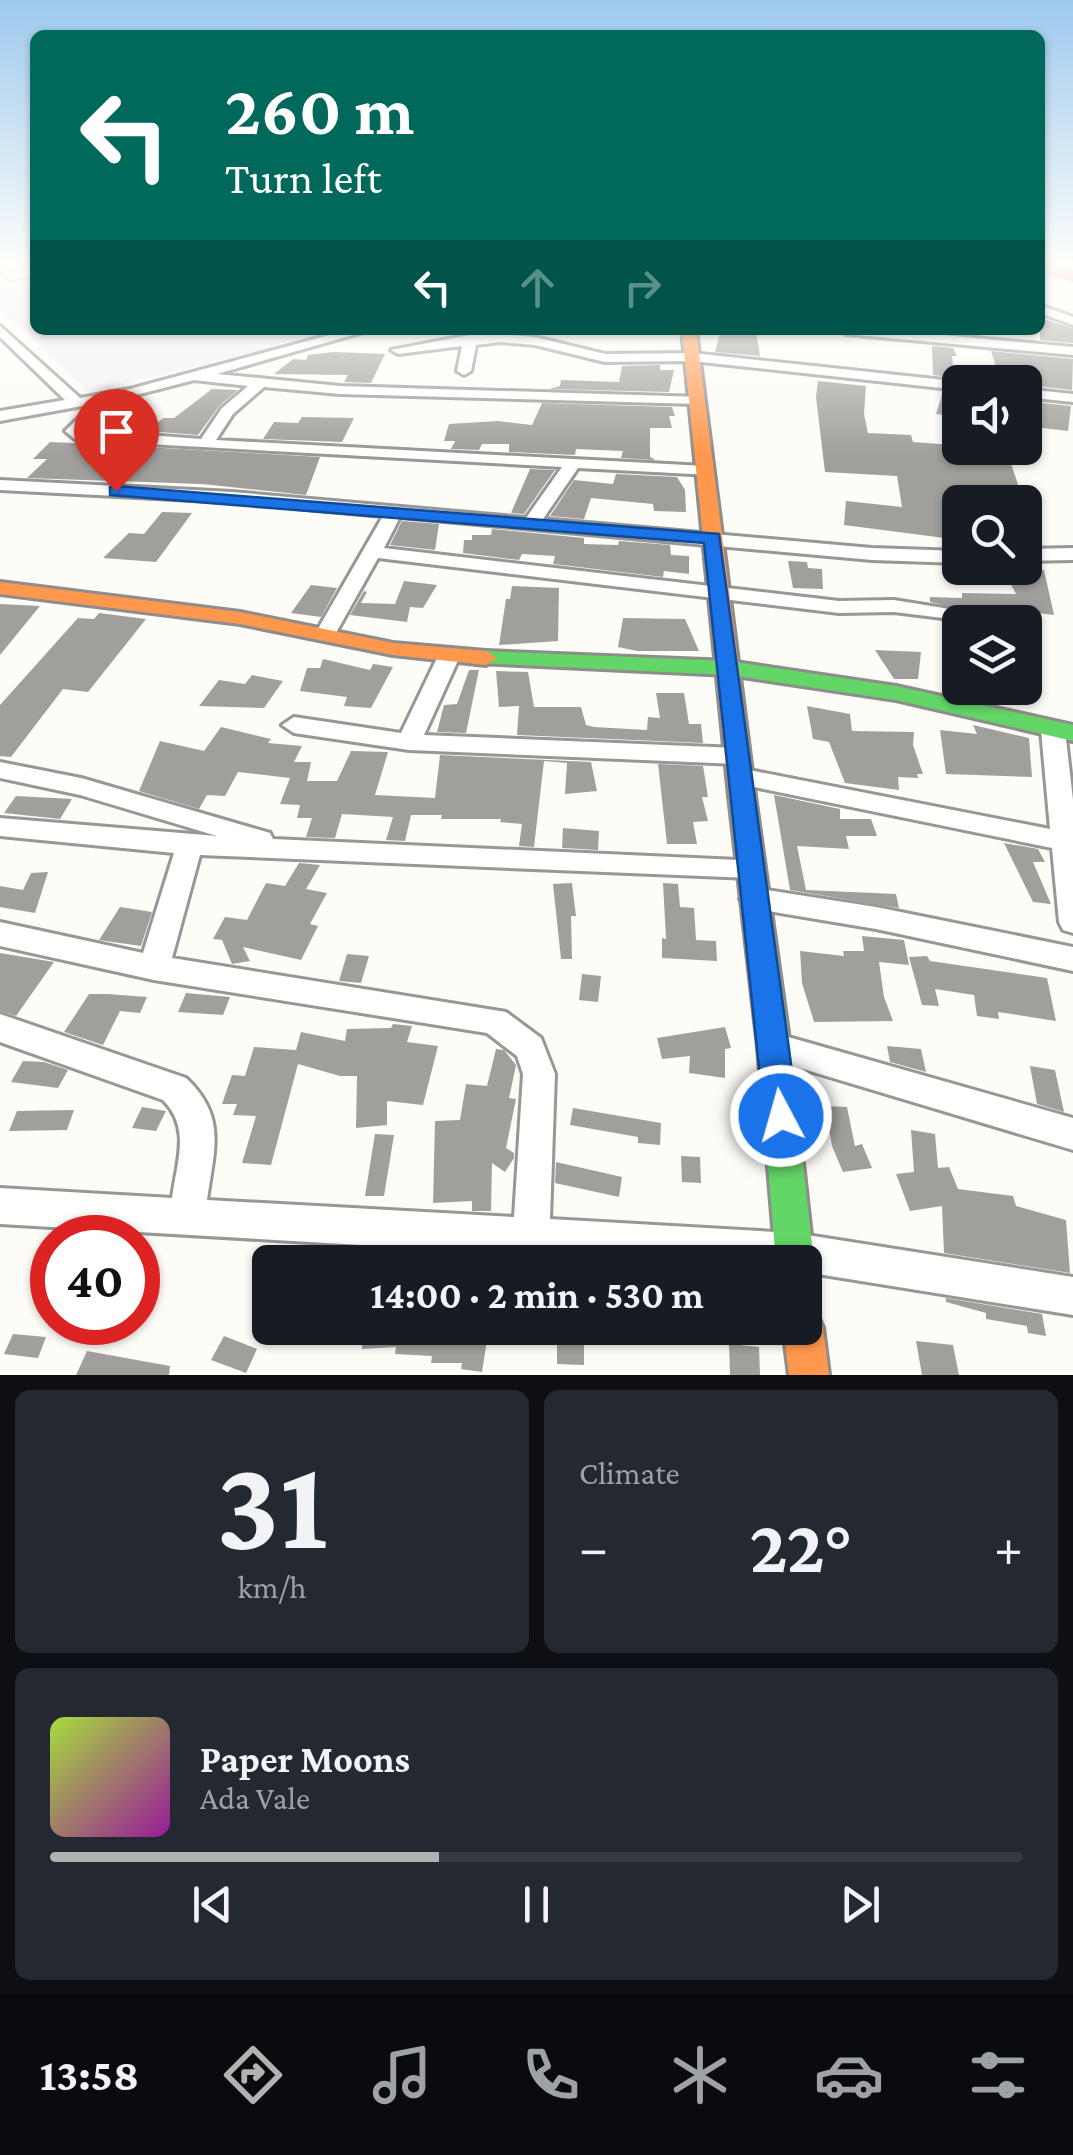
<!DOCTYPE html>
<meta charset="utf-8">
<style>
body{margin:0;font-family:"Crimson Pro",serif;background:#242831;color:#f1f3f6;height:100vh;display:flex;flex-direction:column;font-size:38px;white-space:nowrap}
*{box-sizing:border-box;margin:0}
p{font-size:32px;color:#9ea1a6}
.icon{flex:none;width:55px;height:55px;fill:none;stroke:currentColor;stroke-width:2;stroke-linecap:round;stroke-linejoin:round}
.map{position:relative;height:1375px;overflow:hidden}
.panel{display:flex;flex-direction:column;gap:15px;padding:15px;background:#0d0f14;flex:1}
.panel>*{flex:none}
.banner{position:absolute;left:30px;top:30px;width:1015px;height:305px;border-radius:15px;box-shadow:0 2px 8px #0004;background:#00695c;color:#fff;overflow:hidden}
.controls{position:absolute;left:942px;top:365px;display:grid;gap:20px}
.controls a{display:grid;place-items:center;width:100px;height:100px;border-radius:15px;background:#171b24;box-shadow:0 2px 8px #0004;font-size:50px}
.speed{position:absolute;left:30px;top:1215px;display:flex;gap:20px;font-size:50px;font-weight:700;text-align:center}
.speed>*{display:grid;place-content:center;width:130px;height:130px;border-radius:50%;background:#171b24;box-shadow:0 2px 8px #0004;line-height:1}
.speed .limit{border:15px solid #d22;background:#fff;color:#111}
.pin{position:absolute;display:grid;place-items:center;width:85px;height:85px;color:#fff;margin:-102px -42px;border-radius:50% 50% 50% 0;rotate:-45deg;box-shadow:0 0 10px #0007}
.pin .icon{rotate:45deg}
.me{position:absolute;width:110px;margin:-55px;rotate:354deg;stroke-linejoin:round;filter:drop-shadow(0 0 8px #0008)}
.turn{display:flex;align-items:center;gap:35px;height:210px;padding:0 30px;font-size:45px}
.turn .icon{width:130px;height:130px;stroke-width:2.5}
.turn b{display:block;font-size:70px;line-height:85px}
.lanes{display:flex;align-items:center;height:95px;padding:0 30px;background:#0003;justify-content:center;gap:50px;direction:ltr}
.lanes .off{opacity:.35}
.big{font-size:75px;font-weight:700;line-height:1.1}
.panel .tile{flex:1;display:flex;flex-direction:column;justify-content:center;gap:15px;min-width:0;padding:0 35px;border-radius:15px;background:#242831}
.panel .dial{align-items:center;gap:0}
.dial b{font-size:130px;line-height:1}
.song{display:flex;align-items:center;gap:30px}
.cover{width:120px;height:120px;border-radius:15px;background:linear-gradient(135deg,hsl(80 70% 55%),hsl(300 70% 35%))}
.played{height:10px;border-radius:5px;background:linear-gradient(90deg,#b2b2b3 40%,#363941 40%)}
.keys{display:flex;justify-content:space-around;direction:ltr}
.heat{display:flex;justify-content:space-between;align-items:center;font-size:55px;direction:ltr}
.panel .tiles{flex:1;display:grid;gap:15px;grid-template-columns:1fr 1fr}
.tile:last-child{grid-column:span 2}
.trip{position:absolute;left:252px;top:1245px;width:570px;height:100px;border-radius:15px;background:#171b24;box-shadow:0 2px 8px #0004;font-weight:700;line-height:100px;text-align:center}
.tabs{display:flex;height:160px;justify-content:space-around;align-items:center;background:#090b0e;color:#9ea1a6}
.tabs .icon{width:70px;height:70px}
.tabs .on{color:#b2b2b3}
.tabs b{font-size:45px;color:#f1f3f6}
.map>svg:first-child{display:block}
</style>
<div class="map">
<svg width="1073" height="1375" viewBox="0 0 1073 1375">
<rect width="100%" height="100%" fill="#fdfcf7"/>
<!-- industrial -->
<path fill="#f5f0f3" d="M0,263h35v67h312l-259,62 -88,-83z"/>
<!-- building -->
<path fill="#a19f9c" d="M1040,318l33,10v15l-33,-3z
M721,330h35l4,26 -45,-4z
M932,346l21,2 4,8h-5l2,21 -21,-2z
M991,351l82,8 -1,31 -71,-8z
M333,352l52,2 -14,29 -27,-1 4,-7 -74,-1 19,-15 13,1 2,-5z
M660,365v5h14l-5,22 -120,-3 11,-3 1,-6 58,2 3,-16z
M818,381l48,5 -2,28 4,19 43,2 2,7 93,7 14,41 -60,-5v55l-116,-15 2,-24 56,6 -5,-31 -72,-4 -9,-75z
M212,389l26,1 -18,15 -22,30 -50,-4 15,-13h11z
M934,391l26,3v23l-24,-3 7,-22z
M1025,401l46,5 -3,25 -34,-4z
M542,403l130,4 3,9h-6l3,12h-22v29l6,3 -35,-2 2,-7 -47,-2 -1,6 -66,-3v-8h-27l-3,6 -28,-1 4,-8h-11l5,-17 49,-3 34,4z
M302,417l52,1 -12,24 -79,-3 11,-17 24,1z
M50,442l24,1 246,14 -14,38 -104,-11 -175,-6 20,-19h-14z
M530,469l25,1 -31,44 -13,-1z
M616,474l61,3 8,13 1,22 -32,-1 -1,-7 -62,-6 -7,21 -34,-3 24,-36 39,4z
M162,512l30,1 -36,49 -53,-4 26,-25 15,1z
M402,521l37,3 -4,26 -45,-5z
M492,529l92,9v6l34,1 1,-4 51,4 1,10 18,1v18l-25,-3 -1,6 -110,-13 2,-8 -33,-2 -3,6 -56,-7 1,-13h8v-5h19z
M788,561l19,1 1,6 14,1 1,20 -30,-1z
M1002,568l42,2 10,45 -49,-6 5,7 -33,-3 -47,-11v-5l32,1v-5l54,1z
M404,581l33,4 -14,23 -13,-1 -3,15 -57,-7 14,-24 3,1 -6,11 34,1z
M311,585l26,3 -16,29 -30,-4z
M512,586l47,2 -1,53 -59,4 7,-46h4z
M0,604l40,2 -40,49z
M99,613l47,6 -58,73 -25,-3 -52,68 -11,-1v-51l78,-87 16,1z
M623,618l62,1 14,32h-62l-19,-4z
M875,650l46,2 -3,27h-24z
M323,659l47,11 3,-6 20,3 -22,41 -27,-2 3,-9 -47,-6 7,-23h13z
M469,670h10l-13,63 -29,-1 7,-27 13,-1z
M496,671l32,1 6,35h47l5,18 8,2 53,3 1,-13 12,1 -4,-25h28l5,31h12l2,19 -186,-8 2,-29 -20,1z
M252,675l31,6 -19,27 -65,-2 20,-26 26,4z
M807,706l43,8 2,17 62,1 -1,13 10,29h-6l1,4 -20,-1 1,13 -54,-7 -16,-41 -16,-3z
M973,725l56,13 3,39 -86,-3 -6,-44 37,4z
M221,727l50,12 -3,4 34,3 -8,16h17l-4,19h30l14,-30 37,1 -13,43 60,3 5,-43 151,7 6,29 -32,3 2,-31 -23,-2 -10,86 -15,-1 3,-22 -22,-2 1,-3h-60l1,-4h-31l-6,26 -19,-1 7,-23 -51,-3 -7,24 -29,-1 6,-19h-15l3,-13 -20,-1 10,-26 -52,-6 -13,24 -18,-1 -8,14 -60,-18 21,-50 44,10z
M658,764l45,2 5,31h-6l6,24 -15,1 4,22h-30z
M774,795l66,14v10h31l6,17h-31l3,13 -52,-3 9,44 90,4 3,14 -109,-18z
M16,796l56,3 -12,20 -56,-6z
M563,828l36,3 -1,19 -36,-2z
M1004,843l34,6 7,13h-12l18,42 -18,-2z
M299,863l21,2 -14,24 21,4 -17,31 8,2 -17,34 -58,-13 7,14 -18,3 -10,-24 -9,-1 12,-22 22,3 19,-37 19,3z
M48,872l-13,41 -35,-6v-21l23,4 8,-17z
M572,883l4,33h-5l1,43h-11l-8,-75z
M663,883l15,1 2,23 14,1 2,32 20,1 1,20 -55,-3v-20l4,1z
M120,907l32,5 -11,34 -42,-6z
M862,936l42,4 5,25 -30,-3 5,35 9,24 -79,1 -12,-39 -2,-32 44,5 -1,-5h21z
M0,953l54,9 -38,54 -16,-5z
M347,954l22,2 -8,27 -22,-2z
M927,956l3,5 117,17 9,43 -58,-9 1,7 -22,-3 -3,-21 -39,-6 4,17 -17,-1 -13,-48z
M582,974l19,2 -3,26 -19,-2z
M186,993l44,4 -7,18 -45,-3z
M89,994h19l39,3 -7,16 -20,-2 -17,34 -39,-13z
M393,1024l19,2 -5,16 31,4 -15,59 -36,-4v24l-31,3 1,-52h-17l-42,-12 -27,101 -29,-2 14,-47 -23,-1 4,-11h-15l10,-29 13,1 9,-29 42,3 5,-18 44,9 2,-12 44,-1z
M725,1027l6,21 -6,1v29l-36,-5 1,-17 -28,3 -5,-21z
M887,1046l34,3 5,23 -36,-10z
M496,1049l8,1 12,15 -7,33 7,1 -10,49 8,5v5l-9,14 -13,-9 -1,48h-19v-10l-39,2 2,-82 25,-1 6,-36 21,2z
M23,1061l21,1 24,8 -10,18 -47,-6z
M1030,1066l25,4 9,42 -27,-8z
M825,1106l22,1 8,39 7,-2 10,24 -29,4 -11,-26z
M142,1107l24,4 -10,20 -24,-3z
M573,1108l88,15 -1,22 -22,-2v-6l-68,-12z
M74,1110l-7,20 -58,1 8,-20z
M911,1130l24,4 3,34 11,-1 9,22 55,7 3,10 50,14 4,53 -126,-20 -2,-47 -32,5 -14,-37 18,-2z
M375,1134l19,1 -10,61h-19z
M681,1156l19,1 1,26 -19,-1z
M556,1162l66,15 -3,20 -64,-14z
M946,1298l96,16 4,22 -18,-3 -1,-7 -41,-7v-6l-40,-11z
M363,1328h126l-7,44 -21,-3 1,-6h-31l1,-7 -37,-2 1,-7 -34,2z
M557,1328h27v37l-27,-1z
M13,1334l33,3 -8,21 -34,-4z
M224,1336l33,13 -11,24 -35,-13z
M916,1341l37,4 6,30h-37z
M729,1344l30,3 1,28h-30z
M87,1351l83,15 -1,9h-93z"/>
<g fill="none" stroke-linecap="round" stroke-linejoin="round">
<defs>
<path id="lane" d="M0,270l12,7 23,-4"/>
<path id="street" d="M1040,305l33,12v8l-33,-12z
M0,326l80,72 50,-9 218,-59h22l-153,44 123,12 362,11v6l-5,1 -357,-10 -76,-7 -31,27 -17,26 489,26 8,5 -2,4 -133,-7 -35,51 329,29 88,3v12l-88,-3 -472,-43 -16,31 455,53 55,-1 74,12 10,6 -3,4 -81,-10 -55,1 -461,-55 -45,80h-14l-4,-4 68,-118 -151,-14 -232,-12v-10l232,12 294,26 36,-51 -486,-27 -11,-9 28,-27 -93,17v-10l65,-11 -65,-63zM194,380l54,6 -26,22 -21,31 -118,-9 30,-29z
M839,330h50l184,17v8l-227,-21z
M500,334l35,3 70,17 87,-1 271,29h-3v8l-268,-29 -87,1 -70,-17 -35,-3 -24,3 -5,26 -7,4 -7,-4 5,-25 -64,8 -7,-4 79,-15z
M1025,389l48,5v8l-48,-5z
M1073,548v12l-48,1v-12z
M449,650l11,6 -36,79 313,13 12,8 -12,8 -328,-14 -115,-17 -12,-8 12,-8 107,16 37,-77z
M1053,722l12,8 8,70v133l-10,-3 -4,-8 -7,-74 -313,-64 -9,-2 -3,-6 3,-6 9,-2 311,61 -9,-99z
M0,762l81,16 189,55 3,6 487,22 4,7 -4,7 -10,3 -550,-23 -28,103 334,54 35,26 14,36 -5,145 244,14 279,44v38l-268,-43v-10h-151l-654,-38v-36l172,10c5,-37 19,-70 -9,-98l-163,-58v-28l186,64c41,39 28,71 21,122l307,17 9,-143 -6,-18 -30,-23 -333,-53 -154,-34v-24l143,31 31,-100 -174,-17v-18l217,18 -137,-41 -80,-17z
M754,888l122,19 197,40v24l-197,-42 -132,-22 -4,-8 4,-8z
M774,1033l299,85v32l-310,-93 -5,-10 5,-10z"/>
<path id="fast" d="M486,651l243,10 167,25 177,39v16l-177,-41 -167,-25 -251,-12 -3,-5 3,-5z
M742,787l9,3 4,6 35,251 24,215 -9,15v-15h-29l-18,-215 -29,-251 4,-6z"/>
<path id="slow" d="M1040,263l33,9v7l-33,-9z
M682,330h14l59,466 -4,6h-18l-4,-6z
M0,582l240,30 153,31 93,8 11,7 -11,7 -93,-10 -153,-31 -240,-30z
M805,1309l12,5 6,14 6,47h-40l-6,-47h22z"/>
</defs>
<!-- lane casing -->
<use href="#lane" stroke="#979795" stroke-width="9"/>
<!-- street casing -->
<use href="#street" stroke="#979795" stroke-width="6"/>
<!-- fast casing -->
<use href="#fast" stroke="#8e8d8b" stroke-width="6"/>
<!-- slow casing -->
<use href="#slow" stroke="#8e8d8b" stroke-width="6"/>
<!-- lane -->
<use href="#lane" stroke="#fffffe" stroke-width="6"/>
<!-- street -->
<use href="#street" fill="#fffffe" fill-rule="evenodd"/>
<!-- fast -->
<use href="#fast" fill="#63d668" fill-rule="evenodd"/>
<!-- slow -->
<use href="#slow" fill="#ff974d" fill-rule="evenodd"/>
</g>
<!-- sky -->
<linearGradient id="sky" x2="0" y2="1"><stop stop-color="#9dc9ee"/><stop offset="0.58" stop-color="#fefefb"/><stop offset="1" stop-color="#fefefb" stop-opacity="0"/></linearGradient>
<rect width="1073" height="455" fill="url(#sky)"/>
<!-- route -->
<path fill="#1a73e8" stroke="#114b97" stroke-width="2.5" d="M116,486l603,48 79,582 -5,11 -12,4 -12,-4 -5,-11 -60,-573 -594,-48v-8z"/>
</svg>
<div class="controls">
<a><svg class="icon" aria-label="sound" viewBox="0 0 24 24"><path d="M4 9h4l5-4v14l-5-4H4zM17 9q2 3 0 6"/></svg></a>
<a><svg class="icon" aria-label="search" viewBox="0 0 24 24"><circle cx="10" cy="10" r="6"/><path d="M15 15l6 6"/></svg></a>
<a><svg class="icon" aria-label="layers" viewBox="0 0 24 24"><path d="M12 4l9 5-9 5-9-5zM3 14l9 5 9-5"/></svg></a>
</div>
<div class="speed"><div class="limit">40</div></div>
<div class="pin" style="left:116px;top:491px;background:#d93025"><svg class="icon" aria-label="arrive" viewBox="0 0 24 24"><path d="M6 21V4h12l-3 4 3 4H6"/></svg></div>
<svg class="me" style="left:781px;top:1116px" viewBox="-20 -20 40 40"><circle r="17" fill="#1a73e8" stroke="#fff" stroke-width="3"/><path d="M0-11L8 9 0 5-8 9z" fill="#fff"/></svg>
<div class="trip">14:00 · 2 min · 530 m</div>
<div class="banner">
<div class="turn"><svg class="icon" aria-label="left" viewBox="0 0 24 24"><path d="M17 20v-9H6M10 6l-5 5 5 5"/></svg><div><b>260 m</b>Turn left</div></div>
<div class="lanes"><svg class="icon" aria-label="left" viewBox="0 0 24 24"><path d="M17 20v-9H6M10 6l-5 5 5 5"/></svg><svg class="icon off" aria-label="ahead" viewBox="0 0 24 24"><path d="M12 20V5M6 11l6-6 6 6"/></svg><svg class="icon off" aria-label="right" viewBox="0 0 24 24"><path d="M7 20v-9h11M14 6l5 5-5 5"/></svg></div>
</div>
</div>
<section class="panel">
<div class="tiles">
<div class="tile dial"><b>31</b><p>km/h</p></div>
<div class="tile"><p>Climate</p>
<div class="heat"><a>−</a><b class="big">22°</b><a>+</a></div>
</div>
<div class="tile">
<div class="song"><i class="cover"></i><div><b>Paper Moons</b><p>Ada Vale</p></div></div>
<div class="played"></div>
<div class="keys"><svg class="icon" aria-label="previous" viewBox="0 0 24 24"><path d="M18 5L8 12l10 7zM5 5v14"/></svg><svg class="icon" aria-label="pause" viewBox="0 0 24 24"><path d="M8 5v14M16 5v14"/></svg><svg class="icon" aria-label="next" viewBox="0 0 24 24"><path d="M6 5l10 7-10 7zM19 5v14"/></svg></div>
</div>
</div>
</section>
<nav class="tabs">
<b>13:58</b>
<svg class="icon on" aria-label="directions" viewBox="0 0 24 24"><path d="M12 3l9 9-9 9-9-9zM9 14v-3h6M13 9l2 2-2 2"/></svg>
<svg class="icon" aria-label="music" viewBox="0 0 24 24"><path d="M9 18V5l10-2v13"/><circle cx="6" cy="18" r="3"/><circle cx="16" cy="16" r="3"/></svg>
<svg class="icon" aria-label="phone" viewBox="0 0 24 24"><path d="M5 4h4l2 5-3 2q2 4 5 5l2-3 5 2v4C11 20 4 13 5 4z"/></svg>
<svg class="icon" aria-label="climate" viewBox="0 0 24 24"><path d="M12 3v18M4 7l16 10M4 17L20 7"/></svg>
<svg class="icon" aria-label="car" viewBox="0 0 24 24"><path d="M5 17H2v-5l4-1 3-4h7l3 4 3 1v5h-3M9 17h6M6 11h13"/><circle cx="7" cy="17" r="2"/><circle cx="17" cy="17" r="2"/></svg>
<svg class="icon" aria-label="filters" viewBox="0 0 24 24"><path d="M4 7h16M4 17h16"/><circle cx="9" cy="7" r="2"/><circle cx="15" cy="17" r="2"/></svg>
</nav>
